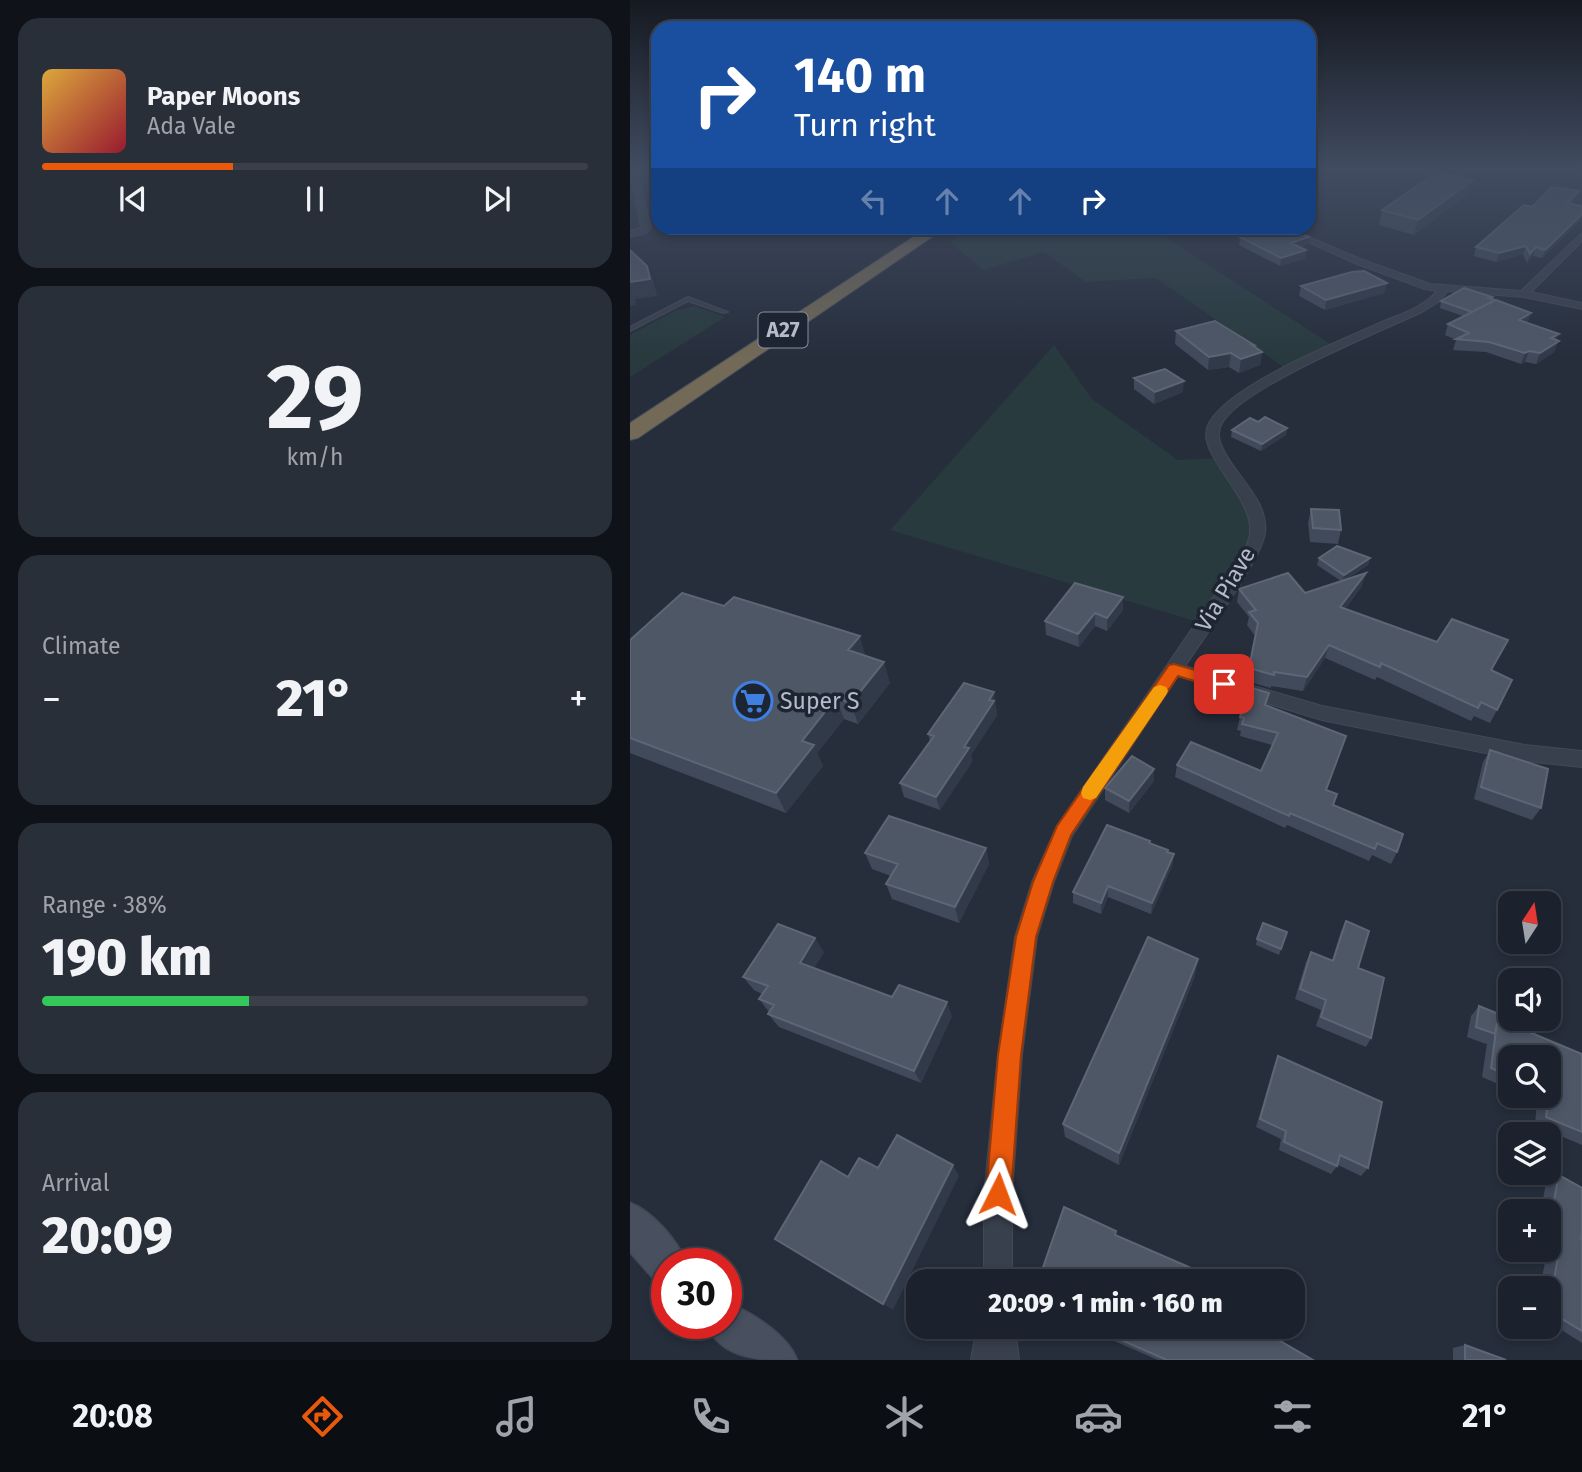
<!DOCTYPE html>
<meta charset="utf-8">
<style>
body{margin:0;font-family:"Fira Sans",sans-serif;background:#292f39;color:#f1f3f6;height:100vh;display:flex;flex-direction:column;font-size:26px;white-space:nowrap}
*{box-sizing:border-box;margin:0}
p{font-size:23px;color:#a0a4aa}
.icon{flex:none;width:38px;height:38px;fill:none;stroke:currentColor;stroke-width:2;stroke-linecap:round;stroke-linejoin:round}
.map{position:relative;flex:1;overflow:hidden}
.panel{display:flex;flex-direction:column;gap:18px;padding:18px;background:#0f1319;width:630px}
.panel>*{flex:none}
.guide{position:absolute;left:21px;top:21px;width:665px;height:214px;border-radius:21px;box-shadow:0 4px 10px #0003,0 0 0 2px #3a3f49;background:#1a4fa0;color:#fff;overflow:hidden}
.needle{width:46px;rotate:12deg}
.tools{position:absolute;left:868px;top:891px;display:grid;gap:14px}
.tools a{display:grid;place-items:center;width:63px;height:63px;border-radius:14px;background:#1c222d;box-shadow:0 4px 10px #0003,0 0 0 2px #3a3f49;font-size:35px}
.speed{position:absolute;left:21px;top:1248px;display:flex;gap:14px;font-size:35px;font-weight:700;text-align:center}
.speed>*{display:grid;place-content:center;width:91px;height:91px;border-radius:50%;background:#1c222d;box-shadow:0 4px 10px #0003,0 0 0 2px #3a3f49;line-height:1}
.speed .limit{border:10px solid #d22;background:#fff;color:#111}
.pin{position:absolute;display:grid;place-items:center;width:60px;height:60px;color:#fff;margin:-30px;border-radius:14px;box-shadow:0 4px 10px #0006}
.me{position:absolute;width:77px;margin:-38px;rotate:3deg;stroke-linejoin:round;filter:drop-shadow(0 0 5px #0008)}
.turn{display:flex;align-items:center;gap:24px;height:147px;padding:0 28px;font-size:32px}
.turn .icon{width:91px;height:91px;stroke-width:2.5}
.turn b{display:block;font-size:49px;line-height:60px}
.lanes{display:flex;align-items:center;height:66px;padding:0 28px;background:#0003;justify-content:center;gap:35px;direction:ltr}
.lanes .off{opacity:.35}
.big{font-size:52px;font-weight:800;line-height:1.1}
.panel .card{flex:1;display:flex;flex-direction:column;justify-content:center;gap:10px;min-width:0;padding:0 24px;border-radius:21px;background:#292f39}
.panel .dial{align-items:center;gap:0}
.dial b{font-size:91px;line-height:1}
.song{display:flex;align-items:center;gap:21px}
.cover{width:84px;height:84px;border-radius:10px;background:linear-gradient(135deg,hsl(40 70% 55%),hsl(350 70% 35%))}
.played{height:7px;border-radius:4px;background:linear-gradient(90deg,#ea580c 35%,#3a3f49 35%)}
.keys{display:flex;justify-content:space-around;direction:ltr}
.heat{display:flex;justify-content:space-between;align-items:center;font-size:38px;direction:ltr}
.charge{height:10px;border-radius:5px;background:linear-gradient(90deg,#34c759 38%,#3a3f49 0)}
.trip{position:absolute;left:276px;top:1269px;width:399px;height:70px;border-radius:21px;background:#1c222d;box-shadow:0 4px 10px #0003,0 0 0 2px #3a3f49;font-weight:800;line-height:70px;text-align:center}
.tabs{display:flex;height:112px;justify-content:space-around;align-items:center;background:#0b0e12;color:#a0a4aa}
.tabs .icon{width:49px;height:49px}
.tabs .selected{color:#ea580c}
.tabs b{font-size:32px;color:#f1f3f6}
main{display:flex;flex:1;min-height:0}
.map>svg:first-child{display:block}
</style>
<main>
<section class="panel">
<div class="card">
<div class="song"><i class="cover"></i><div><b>Paper Moons</b><p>Ada Vale</p></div></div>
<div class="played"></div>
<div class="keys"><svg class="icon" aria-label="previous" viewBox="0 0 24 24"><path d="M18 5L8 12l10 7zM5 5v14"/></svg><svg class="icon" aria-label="pause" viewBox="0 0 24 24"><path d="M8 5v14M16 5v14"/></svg><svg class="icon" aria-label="next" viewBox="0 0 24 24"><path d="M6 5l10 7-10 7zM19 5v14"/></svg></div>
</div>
<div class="card dial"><b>29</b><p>km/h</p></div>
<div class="card"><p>Climate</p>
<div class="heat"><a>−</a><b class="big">21°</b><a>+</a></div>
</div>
<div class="card"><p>Range · 38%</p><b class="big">190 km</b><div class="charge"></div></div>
<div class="card"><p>Arrival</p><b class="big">20:09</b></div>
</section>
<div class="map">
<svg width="952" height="1360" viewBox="0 0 952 1360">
<rect width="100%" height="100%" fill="#262e3c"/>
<!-- green -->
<path fill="#283a3e" d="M341,228h90l7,3 7,-3h76l187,121 -49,22 -133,-93 -70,4 -42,-30 -61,18 -33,-28z
M64,306l31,11 -95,60v-42l45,-24z
M424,345l38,54 86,61 44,-2 36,72 -53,94 -315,-94z"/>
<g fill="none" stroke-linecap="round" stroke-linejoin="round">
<defs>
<path id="lane" d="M58,297l40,15 -5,1 -35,-12 -58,30v-4z"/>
<path id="street" d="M0,169h6l15,58 -5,6 -16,4v-6l11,-4z
M646,228h11l76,32 67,24 91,7 61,-58v8l-51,51 51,11v6l-58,-12 -77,-6 -7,10 -18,11c-43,20 -178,74 -200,111 -5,8 -3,18 1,26 12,27 46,51 42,84 -3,26 -63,107 -80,133l137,40 203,39 57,6v16l-57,-6 -203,-41 -144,-44 -106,160 -18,46 -17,55 -15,118 -10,139v87h-28v-87l14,-139 17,-118 17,-55 25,-56 180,-263c5,-9 12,-19 13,-29 5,-38 -58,-81 -41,-111 22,-39 131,-82 173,-101 19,-8 42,-15 55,-31l-12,-2 -68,-25z
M347,1326h38l4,34h-48z"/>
<path id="secondary" d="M0,1203c23,9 47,37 57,61h-20v20l-14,-6 -23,-26z
M96,1302c26,11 61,32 71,58 -39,0 -74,0 -92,-37h21z"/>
<path id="highway" d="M297,228h18l-307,210 -8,2v-17z"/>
</defs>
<!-- lane casing -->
<use href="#lane" stroke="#424956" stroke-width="2"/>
<!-- street casing -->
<use href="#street" stroke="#424956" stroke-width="2"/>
<!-- secondary casing -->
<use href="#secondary" stroke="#424956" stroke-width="3"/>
<!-- highway casing -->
<use href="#highway" stroke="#444b58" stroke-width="2"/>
<!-- lane -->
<use href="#lane" fill="#39404d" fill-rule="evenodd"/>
<!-- street -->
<use href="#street" fill="#39404d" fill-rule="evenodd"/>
<!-- secondary -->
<use href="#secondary" fill="#484f5f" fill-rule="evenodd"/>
<!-- highway -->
<use href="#highway" fill="#726957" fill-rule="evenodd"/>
</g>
<!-- wall -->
<path fill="#414a5a" d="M839,194l-55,41 -35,-10 3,-15z
M946,199l-5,5 11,2v13l-40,39 -9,-2 -6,7 -4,-9 -27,8 -22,-6 2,-9 56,-40z
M610,237h69l-2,8 -7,3 6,2 -1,9 -25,7 -41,-21z
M757,283l-3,10 -59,17 -26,-14 2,-10z
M862,297l-1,2 65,41 -2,12 -18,12 -11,-2 -4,2 -35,-12 -33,-2 3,-10 -11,-5 3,-11 15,-8 -23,-8 1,-7z
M546,331l78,16 8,5 -2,13 -21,8 -10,-6 -21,3 -33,-26z
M504,378l49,14 -29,12 -20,-15z
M628,422l29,6 -1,7 -25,16 -30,-14 1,-7z
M681,509l30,21 -3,14 -28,-2 -2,-19z
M689,558h51l-2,7 -23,15 17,6 -17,23 146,62 6,39 -7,13 -16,-7 -3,5 -94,-44 -2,3 -50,-22 -22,33 -32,-5v2l-25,-7 9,-45 -8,-11 2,-8 -12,-15 2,-13 66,4 36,-12 -24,-16z
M445,583l48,27 -16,21 -12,-5 -16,21 -33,-12 -1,-14z
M0,640l236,16 24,27 -32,41 -14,-5 -27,34 6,13 -37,47 -156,-60z
M615,686l21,19 60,85 8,15 63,47 -6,12 -19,-9 -3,6 -82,-36 -2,3 -110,-51 2,-12 84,6 11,-26 -32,-9 1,-5 -4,-1 5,-22h-1z
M366,707l1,8 -26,40 1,7 -32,48 -36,-13 -4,-14 30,-42 -2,-7z
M860,750l51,58 -9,12 -58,-21 9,-37z
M524,781l-25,32 -24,-13v-12z
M520,844l18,6v2l6,2 -2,12 -21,48 -43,-17 -7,17 -28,-11v-11z
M356,848l3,16 -30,59 -67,-24 -6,-15 5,-8 -19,-7 -7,-16z
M716,921l12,47 13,70 -5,9 -50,-21 5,-16 -26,-11 11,-37 5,-10 21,8 9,-29z
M657,932l-8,23 -23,-10 1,-6z
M194,952l-10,16 78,29 60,19 -31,67 -142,-56 -11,-13 1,-2 -10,-13 3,-5 -8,-4 -11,-13z
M565,976l-76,189 -54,-28 -2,-13z
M849,1006l19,13 84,35v91l-47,-20 2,-24 -13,-5h25v-39h-39v32l-28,-12 5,-34 -1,1 -19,-7 4,-21z
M648,1056l90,112 -7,8 -23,-11 -7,9 -52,-24 2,-11 -25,-12 18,-61z
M929,1175l22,64 1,1v103l-33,-21v-34h-9l7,-36 -4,-2h6v-39h-8l5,-29z
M486,1236l105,45h-179l-2,-5z
M466,1329l211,28 6,3h-155l-62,-27z
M835,1345l41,15h-53v-12z"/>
<!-- shaded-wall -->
<path fill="#313a49" d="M22,169h6v4l-4,2z
M843,180l-4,14 -55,41 4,-15z
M949,191l-3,8 -12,12 3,-8z
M952,214v5l-40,39 3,-8z
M679,237l-2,8 -17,6 1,-8z
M896,246l-3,8 -27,8 3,-9z
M906,247l-3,9 -6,7 3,-9z
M676,250l-1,9 -25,7 1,-8z
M17,266l7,17 3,13 -22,3 1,6 -6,1v-24z
M757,283l-3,10 -59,17 1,-10z
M901,313l-4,11 -8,-4z
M929,334l-4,10 4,-3 -5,11 -18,12 4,-11 11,-15z
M622,345h2l-1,10 9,-3 -2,13 -21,8 2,-14z
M899,351l-4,11 -4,2 4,-11z
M601,353l-2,14 -21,3 1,-13z
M554,381l-1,11 -29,12 1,-12z
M657,428l-1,7 -25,16 1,-7z
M740,558l-2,7 -26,17 2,-7z
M736,573l-4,13 -26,34 4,-13z
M493,597v13l-16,21v-13z
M465,613v13l-16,21 -1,-13z
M230,636l6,22 -18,-8z
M699,645l-4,13 -22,33 4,-14z
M254,662l6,21 -32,41 -7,-21z
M364,692l3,23 -26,40 1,7 -32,48 -4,-13z
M206,698l8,21 -27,34 6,13 -37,47 -10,-20 26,-52z
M524,769v12l-25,32v-12z
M356,848l3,16 -30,59 -4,-16z
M544,854l-2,12 -21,48 1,-11z
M478,886v11l-7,17v-11z
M185,938l9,14 -15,25 -9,-14z
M568,959l-3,17 -76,189v-12z
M317,1002l5,14 -31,67 -7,-12z
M323,1165l6,11 -66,134 -10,-6z"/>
<!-- building -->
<path fill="#4d5766" stroke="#5e6675" stroke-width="2" d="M807,172l36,8 -55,40 -36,-10z
M922,187l27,4 -12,12 15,3v8l-37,36 -9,-3 -6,7 -4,-8 -27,7 -23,-6 48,-42 8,2z
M642,228h16l21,9 -18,6 15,7 -25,8 -41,-21z
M0,250l17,16 3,13 -20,3z
M734,271l23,12 -61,17 -25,-14 51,-14z
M834,288l28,9 -3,1 6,2 -23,12 -31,-11z
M866,300l35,13 -12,7 40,14 -8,4 8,3 -19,12 -11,-2 -4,2 -36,-11 -33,-3 13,-6 -21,-9z
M585,321l39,24h-2l10,7 -21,7 -10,-6 -22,4 -33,-26z
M535,369l19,12 -29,11 -21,-14z
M635,417l22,11 -25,16 -30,-14 18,-12 8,4z
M681,509l28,1 2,20 -28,-2z
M707,546l33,12 -26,17 -25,-17z
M658,573l17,20 61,-20 -26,34 97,35 15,-23 56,21 -17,30 21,10 -15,30 -16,-8 -3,6 -97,-45 -1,4 -51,-22 -22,32 -33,-5v3l-25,-7 9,-45 -9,-11 7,-2 -17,-21z
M445,583l48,14 -16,21 -12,-5 -17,21 -33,-13z
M52,593l42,13 10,-9 126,39 -12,14 36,12 -33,41 -15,-5 -34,43 12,4 -38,48 -146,-55v-98z
M334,683l30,9 -5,8 5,1 -30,46 5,1 -33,49 -36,-14 34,-47 -6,-2z
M615,686l24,7 -4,12 81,31 -20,54 11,4 -4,11 70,29 -6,18 -20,-9 -2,6 -85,-36 -1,3 -112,-51 14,-23 70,29 17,-38 -36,-9 2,-6 -4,-1 6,-21 -3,-1z
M860,750l58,19 -7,39 -60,-21z
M502,756l22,13 -25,32 -24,-13z
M259,816l97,32 -31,59 -69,-23 12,-20 -33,-11z
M477,825l43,16 -1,2 19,7 -1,2 7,2 -22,49 -44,-17 -7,17 -28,-11z
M716,921l23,10 -11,37 26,10 -13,60 -50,-21 5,-17 -26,-11 11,-37 22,9z
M633,923l24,9 -6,17 -24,-10z
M148,924l37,14 -15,25 92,34 7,-12 48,17 -33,69 -146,-57 6,-9 -15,-6 9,-13 -25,-9z
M518,937l50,22 -79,194 -56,-29z
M849,1006l20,8 -1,5 84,35v78l-36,-15 3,-21v-39h-39v20l-19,-9 6,-45 -2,11 -19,-7z
M648,1056l104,46 -14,66 -28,-13 -3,11 -53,-24 2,-11 -26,-12z
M267,1135l56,30 -70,139 -108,-65 46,-78 27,16 11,-19 19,10z
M929,1175l23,13v43l-1,8 1,1v91l-33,-20v-6l11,-58 -11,-6v-16z
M434,1207l52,24 -1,4 106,46h-170l-11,-5z
M467,1326h157l59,34h-146l-71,-31z
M835,1345l41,15h-41z"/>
<!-- sky -->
<linearGradient id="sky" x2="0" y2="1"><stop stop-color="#151921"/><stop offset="0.47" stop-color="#414c61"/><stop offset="1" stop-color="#414c61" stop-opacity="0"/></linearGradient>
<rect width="952" height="359" fill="url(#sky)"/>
<!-- route -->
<path fill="#ea580c" stroke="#983908" stroke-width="2" d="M544,664l55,16 3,4 -8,6 -46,-14 -107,159 -18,47 -17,55 -15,118 -10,139 -4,9 -9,3 -8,-3 -4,-9 12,-139 18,-118 17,-55 24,-56 112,-161z"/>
<!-- slow -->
<path fill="#f59e0b" d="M530,685l6,2 2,4 -2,4 -70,103 -6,2 -7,-2 -2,-5 2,-6 71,-100z"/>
<!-- icons -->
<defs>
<symbol id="supermarket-ring" viewBox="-11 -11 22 22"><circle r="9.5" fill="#1e2532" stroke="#3f7fe0" stroke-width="1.5"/><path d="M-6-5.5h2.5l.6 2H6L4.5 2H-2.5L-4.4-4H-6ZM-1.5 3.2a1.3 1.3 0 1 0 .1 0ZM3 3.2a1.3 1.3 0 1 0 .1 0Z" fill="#3f7fe0"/></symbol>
</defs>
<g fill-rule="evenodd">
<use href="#supermarket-ring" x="101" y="679" width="44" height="44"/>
</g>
<g text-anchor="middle" stroke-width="7" stroke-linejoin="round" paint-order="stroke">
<!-- shield labels -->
<rect fill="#1e2532" stroke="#888e9b" stroke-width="2" x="128.5" y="312.5" width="49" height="35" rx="5"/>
<g font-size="21" font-weight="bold" fill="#b5bbc8">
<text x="153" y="337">A27</text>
</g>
<!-- street labels -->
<g font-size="23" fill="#b5bbc8" stroke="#1e2532">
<text transform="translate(595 589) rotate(-59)" y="8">Via Piave</text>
</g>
<!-- poi labels -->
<g font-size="23" fill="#b5bbc8" stroke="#1e2532" text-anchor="start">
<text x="150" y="709">Super S</text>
</g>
</g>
</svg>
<div class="tools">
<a><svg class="needle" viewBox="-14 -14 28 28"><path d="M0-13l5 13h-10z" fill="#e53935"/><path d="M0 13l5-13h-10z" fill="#a0a4aa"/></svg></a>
<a><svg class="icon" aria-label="sound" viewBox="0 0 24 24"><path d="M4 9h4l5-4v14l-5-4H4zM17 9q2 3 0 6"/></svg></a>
<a><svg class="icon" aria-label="search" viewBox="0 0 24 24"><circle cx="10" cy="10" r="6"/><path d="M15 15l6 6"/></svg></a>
<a><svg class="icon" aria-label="layers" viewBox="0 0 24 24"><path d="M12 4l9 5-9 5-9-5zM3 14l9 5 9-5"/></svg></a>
<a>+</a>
<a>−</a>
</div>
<div class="speed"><div class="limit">30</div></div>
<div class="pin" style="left:594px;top:684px;background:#d93025"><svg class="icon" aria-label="arrive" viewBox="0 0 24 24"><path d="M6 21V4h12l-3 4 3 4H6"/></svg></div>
<svg class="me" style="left:368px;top:1194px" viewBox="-20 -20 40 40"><path d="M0-17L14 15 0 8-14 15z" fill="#ea580c" stroke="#fff" stroke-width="4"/></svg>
<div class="trip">20:09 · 1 min · 160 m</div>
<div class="guide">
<div class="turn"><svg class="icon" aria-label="right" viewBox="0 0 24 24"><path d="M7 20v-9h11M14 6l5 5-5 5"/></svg><div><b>140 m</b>Turn right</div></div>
<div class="lanes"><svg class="icon off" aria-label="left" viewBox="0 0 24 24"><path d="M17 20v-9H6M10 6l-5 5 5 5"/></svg><svg class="icon off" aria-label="ahead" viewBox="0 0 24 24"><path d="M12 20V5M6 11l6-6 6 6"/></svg><svg class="icon off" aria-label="ahead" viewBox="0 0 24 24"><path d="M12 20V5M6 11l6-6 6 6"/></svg><svg class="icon" aria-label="right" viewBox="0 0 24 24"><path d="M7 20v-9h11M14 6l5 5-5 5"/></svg></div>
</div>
</div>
</main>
<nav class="tabs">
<b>20:08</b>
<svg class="icon selected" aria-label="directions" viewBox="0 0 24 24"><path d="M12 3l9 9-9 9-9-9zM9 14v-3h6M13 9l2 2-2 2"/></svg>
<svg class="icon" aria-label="music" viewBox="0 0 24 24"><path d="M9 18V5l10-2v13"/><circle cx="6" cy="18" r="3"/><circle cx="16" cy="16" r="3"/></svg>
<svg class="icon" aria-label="phone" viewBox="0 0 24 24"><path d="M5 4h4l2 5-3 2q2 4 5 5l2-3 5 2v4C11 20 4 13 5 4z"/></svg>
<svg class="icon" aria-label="climate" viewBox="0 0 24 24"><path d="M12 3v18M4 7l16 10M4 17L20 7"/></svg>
<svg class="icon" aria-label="car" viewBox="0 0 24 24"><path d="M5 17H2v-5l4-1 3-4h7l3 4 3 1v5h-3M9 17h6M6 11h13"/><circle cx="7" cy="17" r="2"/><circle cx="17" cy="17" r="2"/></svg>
<svg class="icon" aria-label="filters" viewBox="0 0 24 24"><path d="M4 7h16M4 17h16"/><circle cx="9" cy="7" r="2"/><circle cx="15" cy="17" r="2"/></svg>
<b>21°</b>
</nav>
